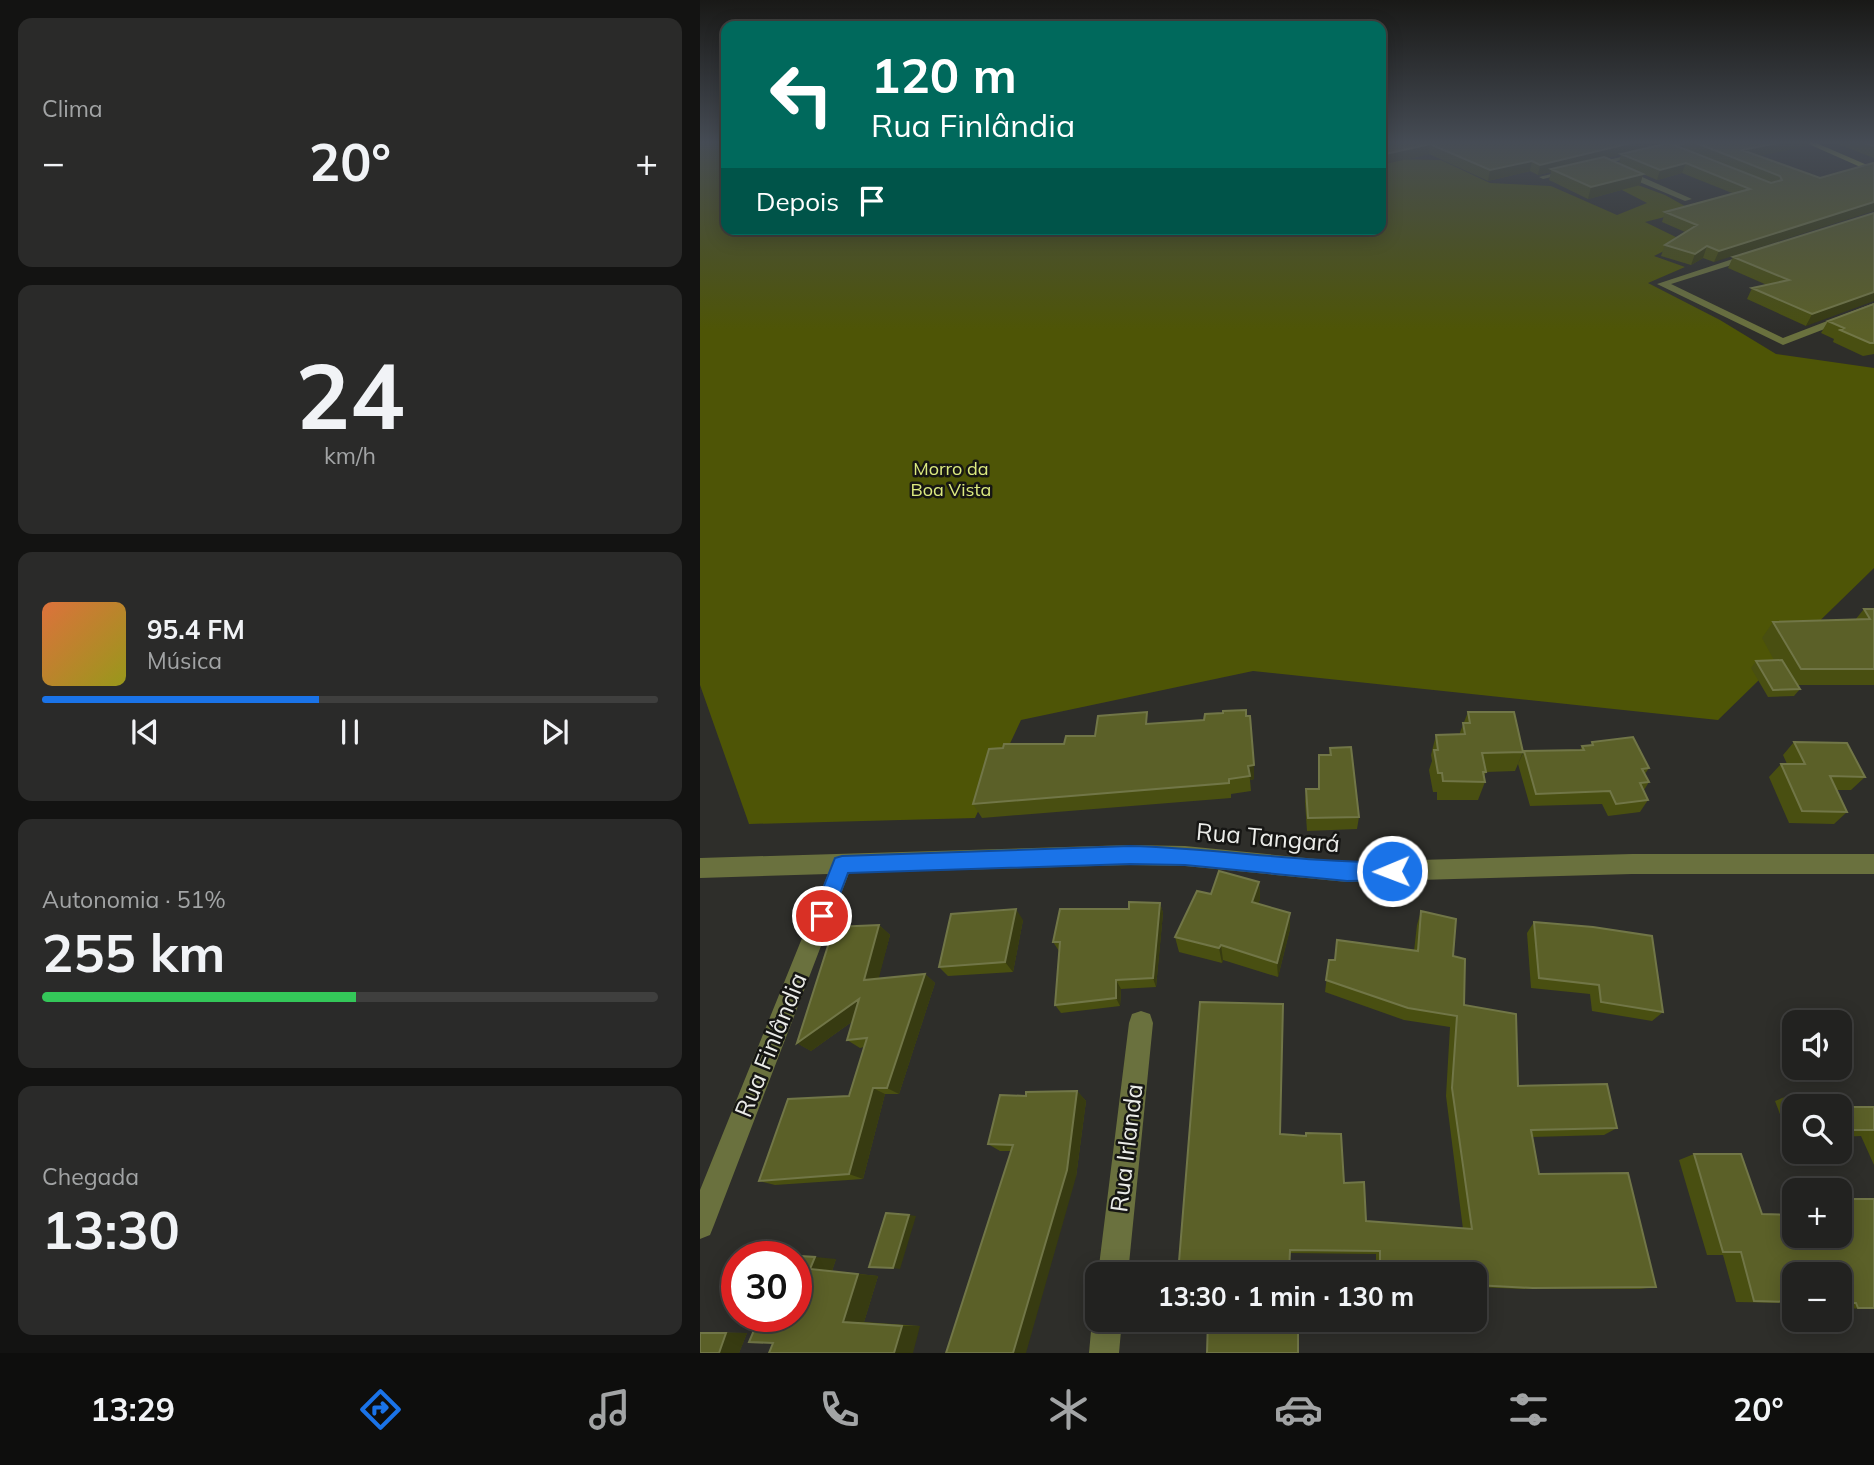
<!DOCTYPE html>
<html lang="pt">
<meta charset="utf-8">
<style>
body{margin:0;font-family:Mulish,sans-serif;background:#2a2a29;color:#f1f3f6;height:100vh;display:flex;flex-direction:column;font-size:26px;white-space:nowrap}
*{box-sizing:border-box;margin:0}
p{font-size:23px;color:#a2a4a5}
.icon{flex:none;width:38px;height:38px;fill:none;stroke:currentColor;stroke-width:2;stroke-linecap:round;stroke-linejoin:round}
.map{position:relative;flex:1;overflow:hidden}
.sheet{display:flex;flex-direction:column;gap:18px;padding:18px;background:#131312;width:700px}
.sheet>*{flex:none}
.top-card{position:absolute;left:21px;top:21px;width:665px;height:214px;border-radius:14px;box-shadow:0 4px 18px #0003,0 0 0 2px #3f3f3e;background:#00695c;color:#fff;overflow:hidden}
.buttons{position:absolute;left:1082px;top:1010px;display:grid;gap:14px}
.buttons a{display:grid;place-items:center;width:70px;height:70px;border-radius:14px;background:#222220;box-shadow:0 4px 18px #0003,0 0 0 2px #3f3f3e;font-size:35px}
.speed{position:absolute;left:21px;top:1241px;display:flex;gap:14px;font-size:35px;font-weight:700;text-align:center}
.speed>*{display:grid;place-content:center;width:91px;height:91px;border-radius:50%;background:#222220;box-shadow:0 4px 18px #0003,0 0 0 2px #3f3f3e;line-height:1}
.speed .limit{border:10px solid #d22;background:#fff;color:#111}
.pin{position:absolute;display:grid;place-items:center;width:60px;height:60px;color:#fff;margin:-30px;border:4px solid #fff;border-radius:50%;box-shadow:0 2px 7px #0007}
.me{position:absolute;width:77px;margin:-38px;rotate:269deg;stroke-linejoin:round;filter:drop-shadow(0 0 5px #0008)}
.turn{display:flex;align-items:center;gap:24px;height:147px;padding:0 35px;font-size:32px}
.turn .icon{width:91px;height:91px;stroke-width:2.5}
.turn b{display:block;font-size:49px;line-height:60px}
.then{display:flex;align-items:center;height:66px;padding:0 35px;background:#0003;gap:14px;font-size:26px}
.big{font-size:52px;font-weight:700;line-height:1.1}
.sheet .widget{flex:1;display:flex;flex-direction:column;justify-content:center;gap:10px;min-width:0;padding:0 24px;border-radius:14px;background:#2a2a29}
.sheet .dial{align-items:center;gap:0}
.dial b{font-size:91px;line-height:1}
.song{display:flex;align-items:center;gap:21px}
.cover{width:84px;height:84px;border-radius:10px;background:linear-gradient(135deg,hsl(20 70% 55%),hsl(60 70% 35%))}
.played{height:7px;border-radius:4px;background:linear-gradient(90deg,#1a73e8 45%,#3f3f3e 45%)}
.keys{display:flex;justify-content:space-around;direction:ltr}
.heat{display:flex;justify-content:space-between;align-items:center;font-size:38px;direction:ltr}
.charge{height:10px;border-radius:5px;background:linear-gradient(90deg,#34c759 51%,#3f3f3e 0)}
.trip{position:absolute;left:385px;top:1262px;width:402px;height:70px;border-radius:14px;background:#222220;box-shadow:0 4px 18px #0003,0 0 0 2px #3f3f3e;font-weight:700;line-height:70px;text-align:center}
.menu{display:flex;height:112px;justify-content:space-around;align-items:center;background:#0e0e0d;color:#a2a4a5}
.menu .icon{width:49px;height:49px}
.menu .selected{color:#1a73e8}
.menu b{font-size:32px;color:#f1f3f6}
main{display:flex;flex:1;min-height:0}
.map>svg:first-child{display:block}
</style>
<main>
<section class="sheet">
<div class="widget"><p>Clima</p>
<div class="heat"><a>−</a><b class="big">20°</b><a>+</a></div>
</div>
<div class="widget dial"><b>24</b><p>km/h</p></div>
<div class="widget">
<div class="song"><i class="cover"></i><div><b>95.4 FM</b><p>Música</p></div></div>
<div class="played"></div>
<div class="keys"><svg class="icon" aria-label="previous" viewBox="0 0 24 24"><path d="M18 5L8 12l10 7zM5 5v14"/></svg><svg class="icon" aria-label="pause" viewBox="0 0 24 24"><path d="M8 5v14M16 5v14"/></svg><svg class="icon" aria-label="next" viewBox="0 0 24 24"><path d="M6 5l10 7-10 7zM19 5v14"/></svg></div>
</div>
<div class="widget"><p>Autonomia · 51%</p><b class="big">255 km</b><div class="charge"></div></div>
<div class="widget"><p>Chegada</p><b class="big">13:30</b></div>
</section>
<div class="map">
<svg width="1174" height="1353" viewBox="0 0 1174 1353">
<rect width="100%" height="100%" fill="#2e2e2a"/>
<!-- green -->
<path fill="#4e5506" d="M0,142h26v87h655v-70l60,1 49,23 61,3 66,29 30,-12 -27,-14 15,-5 30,11 27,15 -47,12 39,19 -30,15 31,11 -37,16 72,37 56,34 98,14v200l-156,152 -465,-49 -232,49 -46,98 -226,6 -49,-139z"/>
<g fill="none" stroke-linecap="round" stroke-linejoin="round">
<!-- minor -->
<path fill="#6a713e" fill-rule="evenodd" d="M982,142h13l-152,37 -4,-2z
M918,169h6l68,30 -7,2 -67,-28z
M1054,252l3,1v4l-86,27 112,54 91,-35v7l-91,35 -126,-61z
M430,845l55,1 162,16 285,-8h242v20h-242l-285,8 -162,-16 -55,-1 -281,8 -135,352 -4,10 -10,4v-49l128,-316 -128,4v-20z
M441,1011l9,3 3,9 -25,251h-30l31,-251 3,-9z
M396,1309l1,11h25l-3,33h-30l3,-33z"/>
<!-- primary -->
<path fill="#a6b340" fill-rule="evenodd" d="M1104,142h10l60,26v5z"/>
</g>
<!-- wall -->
<path fill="#494f11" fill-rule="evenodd" d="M681,142h290l-26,6h37l2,-6h125l-2,4 -49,10 62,22 -106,84 -11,-4 -12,7 -30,-9 4,-11 20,-13 -23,-10 3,-10 67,-19 -50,-20 -25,7 -14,-6 -3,11 -52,14 -39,-19 2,-8 -13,3 -8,-4 -42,10 -59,-27 -48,11zM921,154l-2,9 -13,-5z
M1132,142h42v16z
M1174,213l-68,113 -59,-27 5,-11 15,-3 -39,-17 5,-11z
M1174,304v50l-11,2 -30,-14 1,-3 -13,-6 7,-12z
M1164,609h10v76h-77l3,4 -6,7 -26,1 -17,-29 5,-7 18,-1 -12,-22 11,-16 82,-2z
M768,712l55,40 -8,19 -29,1 -2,5 1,5 -7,18h-41v-8h-4l-4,-22 3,-9 -1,-6 5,-20h23z
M450,724l104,55 -4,1 1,11 -20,3v4l-249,20 -9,-14 30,-56 61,-4z
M892,742l57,26 -4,6 4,8 -5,8 4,10 -8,12 -32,4 -6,-12 -72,2 -12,-42 6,-13 56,-1 2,-4 9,-1z
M1094,742l71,35 -14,13h-15l11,22 -13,12 -45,-1 -20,-46 12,-13h6l-4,-9z
M630,748l29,69 -2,12 -50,2 -2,-29 1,-13h12l1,-34h10z
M559,882l1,17 -2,5 32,9v16l-12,48 -55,-17 -1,3 -43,-11 -4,-15 36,-43z
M460,903l3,10 -7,74 -35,2 -1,17 -59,7 -6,-8 4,-54 -6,-9 76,-33z
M721,911l32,45 11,49 54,81 99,42 -13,7 -72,2 7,37 117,113 -16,2h-117l-48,-2v-13h-99v-20l-87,-1 -111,21 103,-140 63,49 22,38 97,8 -17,-133 4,-69 -46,-7 -79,-28 4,-32h5l80,-9 3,-26z
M323,920l-10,52 -65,4 -9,-9z
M834,922l129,90 -11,9 -60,-10 -2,-17 -59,-6 -4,-55z
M179,925l11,10 -12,44 47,-5 10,9 -36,111h-14l-22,85 -88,6 -16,-4 90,-85 15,-49 -4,1 -13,-8 6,-19 -42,30 -14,-8z
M377,1091l9,10 -10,76 -65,-26h-11l-12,-7 38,-48z
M1092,1094l52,13h30v58l-13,-29 -22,1v-31h-45v32h-5l-14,-37z
M994,1154l68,60 32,22 80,-37v110l-35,-1v-34h-45v29l-58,-1 -13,-47h-16l-28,-95z
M136,1259l-4,12 46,5 -14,46 56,4 -147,17z
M0,1332l47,1 -8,20h-39z"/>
<!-- shaded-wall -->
<path fill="#373b11" d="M935,142h36l-116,29 -4,-2v3l-13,3 2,-10z
M1083,142h26l-2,4 -69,14 4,-10z
M730,144l-1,10 -48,11v-10z
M832,161l-2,10 -42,10 2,-11z
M986,163l-4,10 -25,7 3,-10z
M943,174l-3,11 -52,14 3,-12z
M1174,202v9l-160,51 5,-11z
M1007,246l-4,12 -12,7 4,-11z
M1174,292v9l-68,25 6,-12z
M554,765v14l-4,1 -2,-14z
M559,882l1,17 -7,19 -1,-16z
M460,903l3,10 -7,74 -3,-9z
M316,909l7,11 -10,52 -8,-10z
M590,913v16l-12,48 -1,-14z
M179,925l11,10 -14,54 -12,-9z
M521,945l2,15 -1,3 -3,-15z
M225,974l10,9 -36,111 -12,-6z
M416,980l5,9 -1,17 -4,-8z
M159,999l12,9 -60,43 -14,-8z
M173,1088l12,6 -22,85 -14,-5z
M377,1091l9,10 -10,76 -50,176h-13z
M209,1215l7,1 -16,53 -7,-1z
M115,1257l21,2 -4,12 -22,-2z
M158,1274l20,2 -14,46h-21z
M202,1326h18l-7,27h-19z
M26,1333h21l-8,20h-20z"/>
<!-- building -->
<path fill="#5b6028" stroke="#717647" stroke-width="2" d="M681,142h254l-95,23 -8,-4 -42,9 -60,-26 -49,11z
M994,142h89l-41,8 78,28 53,-15h1v39l-155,49 -12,-5 -12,8 -30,-9 32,-20 -32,-13 85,-23 -64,-26 -26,7 -39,-16 48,-11 102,40 11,-3 -2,-4z
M1162,142h12v4z
M904,157l39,17 -52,13 -40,-18z
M1174,213v79l-62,22 -60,-26 37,-8 -56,-23z
M1174,304v39h-4l-30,-13 4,-2 -16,-7z
M1164,609h10v60h-73l-28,-47 97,-3z
M1082,660l18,29 -27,1 -17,-29z
M546,710v6h4l4,49 -6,1 2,10 -21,3v4l-256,21 16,-55 14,-1 1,-4h60l2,-8h29l3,-20 49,-4 -1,12 58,-4 1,-6 18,-1v-2z
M768,712h46l9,40 -41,1 4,19h-3l2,10 -42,-1 -1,-8h-4l-4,-23h4l-2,-15 29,-1 -2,-11h7z
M933,737l16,31 -7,1 7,13 -9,1 8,17 -32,4 -6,-13 -74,3 -12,-43 60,-1 -2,-4 11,-1 -1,-3z
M1094,742l53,1 18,34 -35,-1 17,36 -45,-1 -21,-47h24z
M651,747l8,70 -51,1 -2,-29h13v-34h12l-1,-7z
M519,871l40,11 -7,20 38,11 -13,50 -56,-18 -2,3 -44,-11 22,-46 14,3z
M429,902l31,1 -7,75 -37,2v18l-61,7 5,-63h-7l7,-33h69z
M316,909l-11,53 -66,5 12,-53z
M721,911l35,8 -3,37 12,3 -1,46 52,9 2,72 89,-2 10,44 -86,2 8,44 89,-1 28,114 -123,1 -58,-3v-11h-95v-23l-90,-1 -1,24h-111l22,-272 83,2 -3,130 26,2v-3l35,1 3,49 20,-1 2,39 106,8 -20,-141 5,-72 -49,-8 -82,-28 3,-20h6l2,-20 81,11z
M834,922l59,5 59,9 11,76 -62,-10 -2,-17 -60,-7z
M179,925l-15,55 61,-6 -38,114h-14l-24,86 -90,7 29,-82 61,-3 18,-58 -20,2 12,-41 -62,44 37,-116z
M377,1091l-10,79 -54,183h-67l67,-208 -25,-1 12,-49 26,1v-4z
M1092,1094h46l6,13h30v23h-35v-24h-42z
M994,1154h47l21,60 32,1v21h45v-37h35v109h-16l-2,-5h-17v-29h-45v28l-40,-1 -13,-49h-18z
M186,1213l23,2 -16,53 -24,-1z
M84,1255l31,2 -5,12 48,5 -15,48 59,4 -8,27h-125l4,-10 -24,-1 11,-26h36v-60h-12z
M508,1320h81v7l9,-1v27h-91z
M0,1333h26l-7,20h-19z"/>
<!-- sky -->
<linearGradient id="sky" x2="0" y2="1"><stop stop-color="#191917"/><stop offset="0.43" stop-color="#464c55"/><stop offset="1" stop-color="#464c55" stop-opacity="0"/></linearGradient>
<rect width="1174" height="331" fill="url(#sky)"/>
<!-- route -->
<path fill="#1a73e8" stroke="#114b97" stroke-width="2" d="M430,846c87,2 174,17 262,16l7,3 3,6 -3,6 -7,3 -45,1 -162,-16 -55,-1 -282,9 -19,50 -7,3 -7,-3 -3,-7 23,-58 7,-2z"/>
<g text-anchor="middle" stroke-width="5" stroke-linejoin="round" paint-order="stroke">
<!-- far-park labels -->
<g font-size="18" fill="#dcea7f" stroke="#161614">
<text x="251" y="475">Morro da<tspan x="251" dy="21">Boa Vista</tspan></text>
</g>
<!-- near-street labels -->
<g font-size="24" fill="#ebece9" stroke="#161614">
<text transform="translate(568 838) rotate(5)" y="8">Rua Tangará</text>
<text transform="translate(71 1045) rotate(-68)" y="8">Rua Finlândia</text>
<text transform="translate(427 1148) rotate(-83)" y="8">Rua Irlanda</text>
</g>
</g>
</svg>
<div class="buttons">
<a><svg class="icon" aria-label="sound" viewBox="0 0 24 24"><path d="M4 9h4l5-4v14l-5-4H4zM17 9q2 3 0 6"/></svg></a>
<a><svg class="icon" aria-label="search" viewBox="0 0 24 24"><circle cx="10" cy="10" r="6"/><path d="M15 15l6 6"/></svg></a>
<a>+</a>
<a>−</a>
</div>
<div class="speed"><div class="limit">30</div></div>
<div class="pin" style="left:122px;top:916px;background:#d93025"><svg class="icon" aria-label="arrive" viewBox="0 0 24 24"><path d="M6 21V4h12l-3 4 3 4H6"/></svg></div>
<svg class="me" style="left:692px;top:871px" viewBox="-20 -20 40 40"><circle r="17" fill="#1a73e8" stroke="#fff" stroke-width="3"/><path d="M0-11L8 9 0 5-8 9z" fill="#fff"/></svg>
<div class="trip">13:30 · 1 min · 130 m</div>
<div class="top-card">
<div class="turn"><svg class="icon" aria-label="left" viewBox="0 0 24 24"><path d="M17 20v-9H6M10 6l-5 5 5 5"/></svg><div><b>120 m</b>Rua Finlândia</div></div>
<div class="then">Depois<svg class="icon" aria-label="arrive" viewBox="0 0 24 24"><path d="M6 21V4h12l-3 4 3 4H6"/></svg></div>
</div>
</div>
</main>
<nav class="menu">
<b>13:29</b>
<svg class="icon selected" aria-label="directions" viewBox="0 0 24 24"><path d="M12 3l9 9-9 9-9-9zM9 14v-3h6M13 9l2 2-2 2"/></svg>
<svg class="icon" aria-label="music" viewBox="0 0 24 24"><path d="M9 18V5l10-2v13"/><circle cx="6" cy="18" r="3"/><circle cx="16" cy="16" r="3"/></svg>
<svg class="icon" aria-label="phone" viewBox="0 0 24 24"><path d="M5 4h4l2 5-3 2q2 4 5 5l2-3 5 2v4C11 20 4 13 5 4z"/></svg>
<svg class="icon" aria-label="climate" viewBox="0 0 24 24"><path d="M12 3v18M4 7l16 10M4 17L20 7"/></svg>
<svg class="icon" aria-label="car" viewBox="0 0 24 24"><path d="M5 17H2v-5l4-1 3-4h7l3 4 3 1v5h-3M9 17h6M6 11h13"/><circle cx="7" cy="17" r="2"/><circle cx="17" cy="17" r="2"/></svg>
<svg class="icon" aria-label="filters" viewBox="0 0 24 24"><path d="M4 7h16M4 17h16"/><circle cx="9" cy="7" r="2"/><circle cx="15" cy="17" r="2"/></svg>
<b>20°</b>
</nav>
